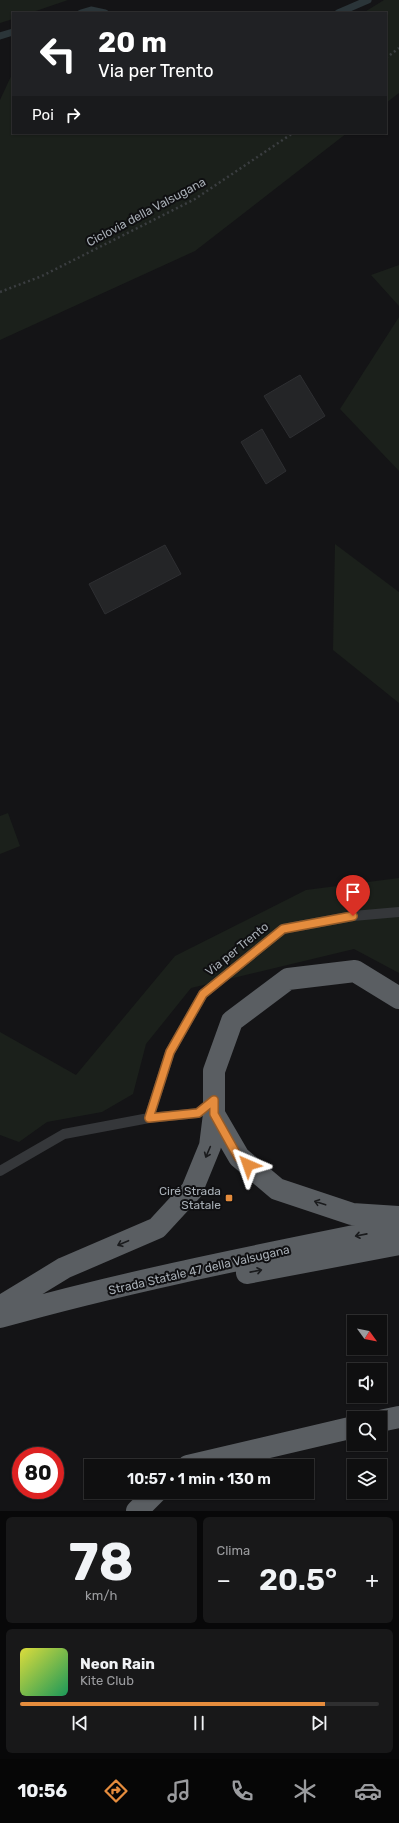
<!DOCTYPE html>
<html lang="it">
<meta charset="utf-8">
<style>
body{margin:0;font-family:Rubik,sans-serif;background:#181819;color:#f1f3f6;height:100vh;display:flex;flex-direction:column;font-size:15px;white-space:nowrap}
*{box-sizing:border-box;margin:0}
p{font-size:13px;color:#9b9c9f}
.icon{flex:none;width:22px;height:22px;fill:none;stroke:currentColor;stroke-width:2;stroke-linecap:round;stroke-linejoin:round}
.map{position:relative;height:1511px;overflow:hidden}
.side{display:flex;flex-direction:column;gap:6px;padding:6px;background:#080809;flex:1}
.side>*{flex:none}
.top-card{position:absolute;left:12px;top:12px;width:375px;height:122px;border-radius:0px;box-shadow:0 1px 3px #0004,0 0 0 1px #2f2f30;background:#202124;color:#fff;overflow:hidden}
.needle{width:26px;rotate:123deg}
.buttons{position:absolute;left:347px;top:1315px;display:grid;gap:8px}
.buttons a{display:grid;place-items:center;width:40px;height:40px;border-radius:0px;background:#0f0f10;box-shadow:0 1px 3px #0004,0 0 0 1px #2f2f30;font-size:20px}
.speed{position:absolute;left:12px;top:1447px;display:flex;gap:8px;font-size:20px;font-weight:700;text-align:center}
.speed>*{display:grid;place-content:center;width:52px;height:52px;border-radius:50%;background:#0f0f10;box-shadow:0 1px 3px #0004,0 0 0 1px #2f2f30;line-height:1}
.speed .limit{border:6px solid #d22;background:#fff;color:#111}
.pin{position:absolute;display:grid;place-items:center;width:34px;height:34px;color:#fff;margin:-41px -17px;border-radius:50% 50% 50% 0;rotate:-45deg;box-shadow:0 0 4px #0007}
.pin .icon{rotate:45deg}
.me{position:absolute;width:44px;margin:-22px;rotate:317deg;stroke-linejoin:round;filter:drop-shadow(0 0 3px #0008)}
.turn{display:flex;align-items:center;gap:14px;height:84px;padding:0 20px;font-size:18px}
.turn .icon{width:52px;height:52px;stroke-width:2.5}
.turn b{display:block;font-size:28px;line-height:34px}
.then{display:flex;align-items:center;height:38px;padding:0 20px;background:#0003;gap:8px;font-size:15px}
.big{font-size:30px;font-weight:600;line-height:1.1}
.side .card{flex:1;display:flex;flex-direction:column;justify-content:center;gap:6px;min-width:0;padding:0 14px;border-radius:6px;background:#181819}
.side .dial{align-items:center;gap:0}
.dial b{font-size:52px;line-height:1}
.song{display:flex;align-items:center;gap:12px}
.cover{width:48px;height:48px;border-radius:6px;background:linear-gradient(135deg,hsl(60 70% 55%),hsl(150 70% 35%))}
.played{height:4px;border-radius:2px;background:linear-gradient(90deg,#e58c3d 85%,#2f2f30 85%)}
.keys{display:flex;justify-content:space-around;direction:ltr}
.heat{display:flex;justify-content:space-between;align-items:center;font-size:22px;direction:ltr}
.side .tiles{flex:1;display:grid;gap:6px;grid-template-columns:1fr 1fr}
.card:last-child{grid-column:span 2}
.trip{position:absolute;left:84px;top:1459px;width:230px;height:40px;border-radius:0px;background:#0f0f10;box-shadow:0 1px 3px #0004,0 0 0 1px #2f2f30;font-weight:600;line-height:40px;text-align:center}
.menu{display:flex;height:64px;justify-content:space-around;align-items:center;background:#060606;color:#9b9c9f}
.menu .icon{width:28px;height:28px}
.menu .active{color:#e58c3d}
.menu b{font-size:18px;color:#f1f3f6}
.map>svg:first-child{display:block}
</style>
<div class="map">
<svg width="399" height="1511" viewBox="0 0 399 1511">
<rect width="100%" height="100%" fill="#141416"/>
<!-- green -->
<path fill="#1b201b" d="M0,0h68l-38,13h-17v6l-13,4z
M384,0h15v93l-13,10v-90h-23z
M13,72v61h334l-152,118 -195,89v-240z
M399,265v41l-28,-31z
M399,317v154l-59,-62z
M335,544l64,48v111l-66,-53z
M8,813l12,33 -20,8v-38z
M399,878v95l-45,-24 -163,39 -45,56 -13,50 -31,18 -55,10 -28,20 -19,-7v-103l76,43 99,-119 131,-66z"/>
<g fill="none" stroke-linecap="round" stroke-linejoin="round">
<!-- stream -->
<path stroke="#2b3539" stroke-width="7" d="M81,13l10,-3 14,3
M338,13l30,-13
M0,36l13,-4"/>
</g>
<!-- building -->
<path fill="#242527" stroke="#2e2f32" d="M300,375l25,41 -35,22 -26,-42z
M262,429l24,42 -20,13 -25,-42z
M165,545l16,29 -76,40 -16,-30z"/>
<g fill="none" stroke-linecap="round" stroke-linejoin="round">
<!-- path -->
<path stroke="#3b3e41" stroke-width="2.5" stroke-dasharray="2 3" stroke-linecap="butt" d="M386,58l13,-10
M0,292l42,-16 153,-77 98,-66"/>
<!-- service -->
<path stroke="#35373a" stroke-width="10" d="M149,1118l21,-66 33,-58 80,-65 70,-13 46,-4
M0,1171l64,-37 85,-16 49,-5 16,-12"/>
<!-- trunk -->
<path stroke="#5a5e62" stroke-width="22" d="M214,1114l25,43 38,32 75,25 47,3
M247,1273l152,-29
M0,1307l64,-39 93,-40 35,-38 18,-44 4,-32v-43l18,-50 56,-42 67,-8 44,27
M0,1317c131,-37 266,-63 399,-90
M380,1421l19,-4
M188,1466l166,-39
M137,1511l19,-19"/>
</g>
<!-- one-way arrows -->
<defs><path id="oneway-shaft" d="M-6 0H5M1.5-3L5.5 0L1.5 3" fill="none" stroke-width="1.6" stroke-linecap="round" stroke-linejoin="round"/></defs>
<g stroke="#1a1b1d">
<use href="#oneway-shaft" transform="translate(208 1152) rotate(113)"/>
<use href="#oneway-shaft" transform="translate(320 1203) rotate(-162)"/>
<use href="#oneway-shaft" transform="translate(361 1235) rotate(169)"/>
<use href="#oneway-shaft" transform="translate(123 1243) rotate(157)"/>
<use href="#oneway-shaft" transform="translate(256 1271) rotate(-11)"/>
</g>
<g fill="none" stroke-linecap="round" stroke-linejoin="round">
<defs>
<path id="route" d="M248,1165l-10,-8 -24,-43v-14l-16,13 -49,5 21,-66 33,-58 80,-65 70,-13"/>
</defs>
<!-- route casing -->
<use href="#route" stroke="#955b28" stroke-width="10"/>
<!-- route -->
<use href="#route" stroke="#e58c3d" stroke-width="7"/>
</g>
<!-- markers -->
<rect fill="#e58c3d" stroke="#0f0f11" stroke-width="1.5" x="225" y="1194" width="8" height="8" rx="2"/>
<g text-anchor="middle" stroke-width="4" stroke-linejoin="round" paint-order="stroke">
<!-- street labels -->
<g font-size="12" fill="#a7aeb5" stroke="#0f0f11">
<text transform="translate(146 212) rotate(-28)" y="4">Ciclovia della Valsugana</text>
<text transform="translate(237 949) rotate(-39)" y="4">Via per Trento</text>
<text transform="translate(199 1270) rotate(-13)" y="4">Strada Statale 47 della Valsugana</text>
</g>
<!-- poi labels -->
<g font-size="12" fill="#a7aeb5" stroke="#0f0f11" text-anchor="end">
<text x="221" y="1195">Ciré Strada<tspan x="221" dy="14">Statale</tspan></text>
</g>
</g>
</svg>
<div class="buttons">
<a><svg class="needle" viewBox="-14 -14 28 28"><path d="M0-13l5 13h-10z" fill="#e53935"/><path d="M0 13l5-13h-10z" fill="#9b9c9f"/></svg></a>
<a><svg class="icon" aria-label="sound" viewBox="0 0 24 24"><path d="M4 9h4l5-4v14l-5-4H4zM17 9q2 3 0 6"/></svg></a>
<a><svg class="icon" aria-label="search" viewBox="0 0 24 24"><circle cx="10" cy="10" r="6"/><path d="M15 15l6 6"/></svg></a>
<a><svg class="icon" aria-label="layers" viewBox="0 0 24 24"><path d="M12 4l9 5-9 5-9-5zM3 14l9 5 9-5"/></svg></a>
</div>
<div class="speed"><div class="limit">80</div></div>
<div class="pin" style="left:353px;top:916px;background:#d93025"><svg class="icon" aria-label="arrive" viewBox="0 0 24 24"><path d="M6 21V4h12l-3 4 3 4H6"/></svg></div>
<svg class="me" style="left:248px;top:1165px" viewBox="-20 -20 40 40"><path d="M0-17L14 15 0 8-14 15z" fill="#e58c3d" stroke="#fff" stroke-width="4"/></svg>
<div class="trip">10:57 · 1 min · 130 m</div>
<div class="top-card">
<div class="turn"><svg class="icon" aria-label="left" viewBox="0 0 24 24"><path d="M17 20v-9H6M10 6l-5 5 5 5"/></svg><div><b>20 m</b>Via per Trento</div></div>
<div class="then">Poi<svg class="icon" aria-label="right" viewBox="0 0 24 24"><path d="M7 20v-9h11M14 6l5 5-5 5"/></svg></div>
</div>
</div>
<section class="side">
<div class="tiles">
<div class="card dial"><b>78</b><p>km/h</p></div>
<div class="card"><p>Clima</p>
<div class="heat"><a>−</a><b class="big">20.5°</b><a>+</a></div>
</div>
<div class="card">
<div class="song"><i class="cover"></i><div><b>Neon Rain</b><p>Kite Club</p></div></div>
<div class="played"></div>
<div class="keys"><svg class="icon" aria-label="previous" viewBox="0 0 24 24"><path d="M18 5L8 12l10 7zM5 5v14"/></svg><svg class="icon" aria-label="pause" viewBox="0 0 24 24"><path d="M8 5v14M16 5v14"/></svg><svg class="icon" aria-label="next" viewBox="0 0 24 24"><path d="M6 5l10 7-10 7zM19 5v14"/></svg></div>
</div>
</div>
</section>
<nav class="menu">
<b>10:56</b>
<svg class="icon active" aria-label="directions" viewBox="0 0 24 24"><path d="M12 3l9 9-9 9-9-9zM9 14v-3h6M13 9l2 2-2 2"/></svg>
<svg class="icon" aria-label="music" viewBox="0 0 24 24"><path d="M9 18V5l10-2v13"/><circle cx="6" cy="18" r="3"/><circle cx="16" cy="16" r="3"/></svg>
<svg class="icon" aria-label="phone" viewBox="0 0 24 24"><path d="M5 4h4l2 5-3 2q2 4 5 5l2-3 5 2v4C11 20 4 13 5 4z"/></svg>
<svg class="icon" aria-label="climate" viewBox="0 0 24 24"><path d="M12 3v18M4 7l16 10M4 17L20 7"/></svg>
<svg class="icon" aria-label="car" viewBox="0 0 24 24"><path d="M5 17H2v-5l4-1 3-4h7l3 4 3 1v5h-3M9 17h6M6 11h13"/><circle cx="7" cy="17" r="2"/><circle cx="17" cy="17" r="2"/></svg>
</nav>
